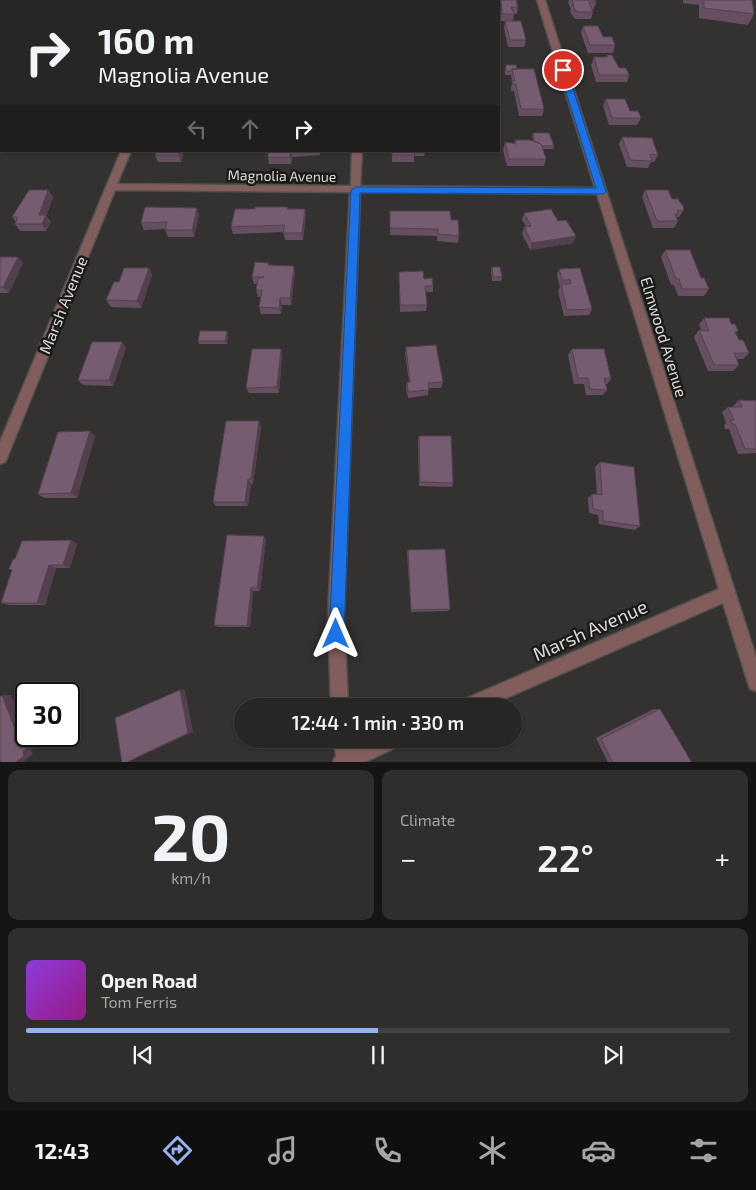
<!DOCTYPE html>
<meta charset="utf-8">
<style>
body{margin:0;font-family:"Exo 2",sans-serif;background:#2f2e2c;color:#f1f3f6;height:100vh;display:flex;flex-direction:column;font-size:19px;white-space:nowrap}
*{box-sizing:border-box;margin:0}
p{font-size:16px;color:#a4a5a6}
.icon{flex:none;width:28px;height:28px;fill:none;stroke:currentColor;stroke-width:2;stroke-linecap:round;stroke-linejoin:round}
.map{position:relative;height:762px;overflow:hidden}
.sheet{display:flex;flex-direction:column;gap:8px;padding:8px;background:#151514;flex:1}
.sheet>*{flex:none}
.hud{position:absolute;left:0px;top:0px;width:500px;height:152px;box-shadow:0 1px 4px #0004,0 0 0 1px #434341;background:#272624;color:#f1f3f6;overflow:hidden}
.speed{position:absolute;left:15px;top:682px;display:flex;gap:10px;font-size:25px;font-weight:700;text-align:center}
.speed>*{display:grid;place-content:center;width:65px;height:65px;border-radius:50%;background:#272624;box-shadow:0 1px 4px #0004,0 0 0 1px #434341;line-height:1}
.speed .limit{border:2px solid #111;border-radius:8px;background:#fff;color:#111}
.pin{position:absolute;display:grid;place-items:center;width:42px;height:42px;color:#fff;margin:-21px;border:2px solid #fff;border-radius:50%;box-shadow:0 1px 5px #0007}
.me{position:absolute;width:55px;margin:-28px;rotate:0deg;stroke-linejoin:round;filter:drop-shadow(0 0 4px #0008)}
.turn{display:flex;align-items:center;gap:18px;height:105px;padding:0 15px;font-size:22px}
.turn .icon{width:65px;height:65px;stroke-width:2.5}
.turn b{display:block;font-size:35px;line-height:42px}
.lanes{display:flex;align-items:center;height:48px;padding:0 15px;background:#0003;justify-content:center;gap:25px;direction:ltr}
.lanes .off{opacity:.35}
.big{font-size:38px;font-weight:600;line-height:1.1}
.sheet .tile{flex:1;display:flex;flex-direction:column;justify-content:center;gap:8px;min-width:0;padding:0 18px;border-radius:10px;background:#2f2e2c}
.sheet .dial{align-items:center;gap:0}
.dial b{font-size:65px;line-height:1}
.song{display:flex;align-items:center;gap:15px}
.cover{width:60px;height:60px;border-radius:8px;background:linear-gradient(135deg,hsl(270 70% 55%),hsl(310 70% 35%))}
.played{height:5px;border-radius:2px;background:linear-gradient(90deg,#95b2f1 50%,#434341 50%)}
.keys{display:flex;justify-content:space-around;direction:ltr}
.heat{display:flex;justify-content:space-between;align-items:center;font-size:28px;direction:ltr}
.sheet .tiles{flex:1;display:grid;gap:8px;grid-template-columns:1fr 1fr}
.tile:last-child{grid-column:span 2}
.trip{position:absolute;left:234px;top:698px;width:288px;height:50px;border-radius:25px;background:#272624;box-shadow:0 1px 4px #0004,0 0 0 1px #434341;font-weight:600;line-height:50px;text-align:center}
.dock{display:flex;height:80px;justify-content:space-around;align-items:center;background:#100f0e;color:#a4a5a6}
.dock .icon{width:35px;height:35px}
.dock .selected{color:#95b2f1}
.dock b{font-size:22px;color:#f1f3f6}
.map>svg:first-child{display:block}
</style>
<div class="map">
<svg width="756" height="763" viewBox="0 0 756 763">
<rect width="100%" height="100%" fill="#343230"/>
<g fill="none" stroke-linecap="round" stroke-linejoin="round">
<defs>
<path id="minor" d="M22,0h8l1,1h-8z
M360,0h8v1h-7z
M537,0h8l211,657v34l-6,-2 -2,-6 -25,-80 -235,103h-27l2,-6 256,-111 -122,-395 -237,-2 -16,423 4,91h-17l-3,-91 22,-423 -235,-2 -108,268 -2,4 -5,2v-22l121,-291h10l-14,33 234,2 1,-35h10l-2,35 235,2z
M334,739h18l1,10 22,-10h29l-3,6 -38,18h-31l4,-7z"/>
</defs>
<!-- minor casing -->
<use href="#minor" stroke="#52504f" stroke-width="3"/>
<!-- minor -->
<use href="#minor" fill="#815d5c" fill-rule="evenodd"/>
</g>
<!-- wall -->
<path fill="#654f61" d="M34,0h19l-1,1z
M302,0h33v1h-33z
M390,0h21v1h-21z
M500,0h16l2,7 -1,7h-3l-1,7h-12l-2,-17z
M569,0h26l1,2 -2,7h-2l1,3 -2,7h-16l-5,-7 1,-3 -3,-6z
M683,0h69l2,14 -6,11 -49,-7v-13l-16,-2z
M505,21l21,19 -2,7h-16l-4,-19z
M583,26l20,11 12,8 -2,8h-25l-7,-20z
M607,55l12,13 10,7 -2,7h-31l-5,-17 3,-8h12z
M506,65l11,4 27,40 -2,7h-23l-5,-25h-3v-2l1,-7 -1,-7h-6v-7z
M606,99l24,12 11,7 -4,7h-28l-6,-19z
M533,133l21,13 -1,3h-10l3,10 -2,7h-37l-4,-16 2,-8 9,1 1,-3 18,1 -1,-4z
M622,137l36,18 -4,7h-3l-3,6 -21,-1 -8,-23z
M184,151l-3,11h-23l-3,-7z
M268,151h52v4l-28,2 -1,7h-22l-1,-7z
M392,151h36v2l-3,-1 -1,4h-10v6h-22z
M48,190l5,7 -7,19 5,6 -5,9h-26l-5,-7 1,-2 -4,-5z
M645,190l27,9 11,12 -4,6h-3l2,4 -4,7h-21l-11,-31z
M288,209h17l1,7 -3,24h-18l-2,-8 -50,2 -2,-7z
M390,211l61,9 8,16 -1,7 -21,-2v-5l-47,-1z
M524,213l34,8 15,22 -43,7 -8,-16 2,-7 2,-1 -4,-6z
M199,215l-5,22h-26l-3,-8 -21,1 -3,-7z
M665,250l44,39 -5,7h-26l-4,-11h-3l-10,-28z
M0,257l23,6 -14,30h-9z
M269,265l26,7 -4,33h-9l-1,9h-20l-2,-7 2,-10h-3l-2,-7 1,-6h-3l-2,-7z
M492,267l10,10 -1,4h-9l-1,-11z
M149,268l3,7 -11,33 -30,-1 -5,-7 13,-18z
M580,268l12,41 -3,6 -25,1 -6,-25 2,-4 -3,-12 2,-6z
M399,272l25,7 9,7v6h-7l1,13 -1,6 -26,1z
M704,318l27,6 7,7 -2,2 3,7 10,13 -6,6h-7l3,6 -6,6h-25l-14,-34 5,-7h2l-2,-6z
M227,331l1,3 -1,10h-28l-1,-3z
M122,342l4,6 -13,38 -30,-1 -5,-5z
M406,347l37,35 -2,6h-12l-1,7 -20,3 -2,-10 1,-6h2l-4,-29z
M572,349l39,30 -4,5h-1l1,6 -4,5h-17l-2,-11h-10l-6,-29z
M282,355l-3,38h-30l-3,-5z
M739,400h17v53l-18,1 -9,-25h-4l-1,-4 2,-2 -4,-11 6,-5h5v-1z
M261,426l-8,58h-2l-3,22h-32l-3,-4z
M95,436l-18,62h-33l-6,-4z
M419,436l34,47 -1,4 -33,-1 -1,-45z
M600,462l40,64 -5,4 -36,-6 -1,-9 -9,-2 -1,-15 4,-4h5l-2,-27z
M264,536l2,3 -6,52h-7l-3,36h-32l-4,-2z
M71,540l6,4 -7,24h-14l-11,37h-36l-8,-2 11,-33 -3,-1 6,-10z
M408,550l42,59 -2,2 -37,1 -4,-59z
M654,709h6l32,54h-84l-12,-25z"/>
<!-- shaded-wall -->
<path fill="#53404f" d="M179,151h5l-3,11 -3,-7z
M291,151l1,6 -1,7 -1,-7z
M48,190l5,7 -7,19 5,6 -5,9 -4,-7 -3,-9z
M197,208l2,7 -5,22 -2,-7z
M305,209l1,7 -3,24 -1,-7z
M576,236l-3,7 -43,7 2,-7z
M18,257l5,6 -14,30 -6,-6z
M294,266l1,6 -4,33 -1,-7z
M149,268l3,7 -11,33 -4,-7z
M280,298l2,7 -1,9 -2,-6z
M227,331l1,3 -1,10 -2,-3z
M122,342l4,6 -13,38 -4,-6z
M281,349l1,6 -3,38 -2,-6z
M259,421l2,5 -8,58 -2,-5z
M90,431l5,5 -18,62 -6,-5z
M248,479l3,5 -3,22 -3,-4z
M264,536l2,3 -6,52 -3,-3z
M71,540l6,4 -7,24 -7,-3z
M49,565l7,3 -11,37 -8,-2z
M251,588l2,3 -3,36 -3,-1z
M180,690h5l8,42 -65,30 -3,1z
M2,695h9l13,33 -9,1z
M29,736h9l2,8 -9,6 2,4 -11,9h-7l8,-12z"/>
<!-- building -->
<path fill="#765c71" stroke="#53404f" d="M135,0h9v1h2h-11z
M213,0h16l-1,1h-15z
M501,0h15l2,7h-7l3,7h-12z
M572,0h23l1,2h-7l4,10h-16l-5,-7h2z
M704,0h48l2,14 -50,-6z
M505,21h16l5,19h-16z
M583,26h15l5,11h9l3,8h-25z
M607,55h5l7,13h7l3,7h-30l-5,-18h14z
M506,65h10l1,4h-5v2h-6z
M512,69h22l10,40h-23l-5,-25h-3l-1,-3h3z
M606,99h19l5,12h8l3,7h-29z
M533,133h16l5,13h-12l-1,-2 -7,-3z
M622,137l30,1 6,17 -8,-1 2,7 -22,-1z
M515,140h15l11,4 5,15h-37l-4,-17 11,2z
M157,151h22l-1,4h-23z
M268,151h22v6h-22z
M392,151h22l1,4h-23z
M29,190h19l-9,25h7l-4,9h-27l3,-7h-6z
M645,190h23l4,9h6l6,9 -1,3 -6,-1 1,4h-3l3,7h-21z
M145,207l52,1 -5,22h-27l2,-8 -26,1z
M255,207h33l-1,2h18l-3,24h-19l2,-8 -54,2 4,-18h20z
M551,209l7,12 8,-1 10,16 -44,7 -8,-16 7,-1 -7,-13z
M390,211h60l1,9h7l1,16 -21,-2v-5l-48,-1z
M665,250h25l11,28h3l5,11h-27l-3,-10h-3z
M0,257h18l-15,30h-3z
M255,262l14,1 -1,2 26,1 -4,32h-10l-1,10 -20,-1 3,-17h-6l2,-11 6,-2h-12z
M492,267h8l2,10h-9z
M124,268h25l-12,33 -31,-1 8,-18h5z
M580,268l12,41 -25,1 -6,-26h10l-1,-4h-8l-3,-11z
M423,271l1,8 8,-1 1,8h-8l2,19h-27l-1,-33z
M704,318h25l2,6h4l3,7 -3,1 4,8h4l6,13h-15l5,12h-25l-15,-35 10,1z
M200,331h27l-2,10h-27z
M92,342h30l-13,38h-31z
M436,345l7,37 -15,1 1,7 -21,2 -1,-10h3l-4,-35z
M252,349h29l-4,38 -31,1z
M572,349h32l7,30 -7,-1 3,12 -17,-1 -2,-11h-10z
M739,400l17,1v48h-11l-10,-25h-3l-2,-4h4l-6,-13h14z
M226,421h33l-8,58h-3l-3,23h-32z
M90,431l-19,62 -33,1 20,-62z
M419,436h32l2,47 -33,-1z
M600,462l34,5 6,59 -37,-5v-10l-10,-2 -1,-15 10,1z
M227,535l37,1 -7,52h-6l-4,38 -33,-1z
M71,540l-8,25h-14l-12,38h-36l11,-33 -3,-1 4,-10h2l7,-18z
M445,549l5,60 -39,1 -3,-60z
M180,690l8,43 -63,30h-3l-7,-45z
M2,695l13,34 9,-7 2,8v6h3l3,9 -9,6 1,5 -9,7h-15v-66z
M660,709l32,54h-79l-12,-24z"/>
<!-- route -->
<path fill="#1a73e8" stroke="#114b97" d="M563,67l4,3 39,122 -2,2 -244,-1 -16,441 -2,6 -6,2 -5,-2 -2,-6 22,-444 5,-3 240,1 -37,-118z"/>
<g text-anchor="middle" stroke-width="5" stroke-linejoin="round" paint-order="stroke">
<!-- far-street labels -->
<g font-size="14" fill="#dcdbda" stroke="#1b1a19">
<text transform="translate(282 176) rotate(1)" y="5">Magnolia Avenue</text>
</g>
<!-- street labels -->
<g font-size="16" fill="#dcdbda" stroke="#1b1a19">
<text transform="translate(63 305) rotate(-68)" y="6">Marsh Avenue</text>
<text transform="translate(664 337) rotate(73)" y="6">Elmwood Avenue</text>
</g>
<!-- near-street labels -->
<g font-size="19" fill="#dcdbda" stroke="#1b1a19">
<text transform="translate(590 630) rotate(-24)" y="7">Marsh Avenue</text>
</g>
</g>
</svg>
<div class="speed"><div class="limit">30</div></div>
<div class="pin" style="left:563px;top:70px;background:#d93025"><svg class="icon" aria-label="arrive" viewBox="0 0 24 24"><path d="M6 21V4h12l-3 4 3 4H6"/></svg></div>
<svg class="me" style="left:336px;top:634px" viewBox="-20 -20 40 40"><path d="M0-17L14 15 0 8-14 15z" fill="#1a73e8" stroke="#fff" stroke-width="4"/></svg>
<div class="trip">12:44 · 1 min · 330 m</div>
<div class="hud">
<div class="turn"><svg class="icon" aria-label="right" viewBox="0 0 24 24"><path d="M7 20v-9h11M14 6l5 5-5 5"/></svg><div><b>160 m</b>Magnolia Avenue</div></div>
<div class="lanes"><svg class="icon off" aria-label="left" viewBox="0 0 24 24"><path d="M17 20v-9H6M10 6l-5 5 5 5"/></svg><svg class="icon off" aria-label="ahead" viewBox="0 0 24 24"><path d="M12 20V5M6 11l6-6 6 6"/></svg><svg class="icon" aria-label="right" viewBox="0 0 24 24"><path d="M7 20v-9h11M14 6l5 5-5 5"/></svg></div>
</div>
</div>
<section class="sheet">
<div class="tiles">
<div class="tile dial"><b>20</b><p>km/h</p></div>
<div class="tile"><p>Climate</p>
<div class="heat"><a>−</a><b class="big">22°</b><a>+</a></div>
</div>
<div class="tile">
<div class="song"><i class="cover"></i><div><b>Open Road</b><p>Tom Ferris</p></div></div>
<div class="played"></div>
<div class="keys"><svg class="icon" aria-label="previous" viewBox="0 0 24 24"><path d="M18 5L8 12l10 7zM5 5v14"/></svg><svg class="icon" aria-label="pause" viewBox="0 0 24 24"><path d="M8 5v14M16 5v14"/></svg><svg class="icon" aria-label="next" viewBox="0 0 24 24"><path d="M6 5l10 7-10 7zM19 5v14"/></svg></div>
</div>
</div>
</section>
<nav class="dock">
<b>12:43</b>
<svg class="icon selected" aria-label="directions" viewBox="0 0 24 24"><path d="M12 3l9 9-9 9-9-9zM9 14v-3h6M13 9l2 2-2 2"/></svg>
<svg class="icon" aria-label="music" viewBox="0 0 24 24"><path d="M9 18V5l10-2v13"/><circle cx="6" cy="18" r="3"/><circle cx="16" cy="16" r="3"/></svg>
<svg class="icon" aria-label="phone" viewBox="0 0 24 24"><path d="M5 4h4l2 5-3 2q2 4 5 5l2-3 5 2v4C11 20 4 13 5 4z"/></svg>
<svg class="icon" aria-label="climate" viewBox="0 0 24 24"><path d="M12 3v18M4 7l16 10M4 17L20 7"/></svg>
<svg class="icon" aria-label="car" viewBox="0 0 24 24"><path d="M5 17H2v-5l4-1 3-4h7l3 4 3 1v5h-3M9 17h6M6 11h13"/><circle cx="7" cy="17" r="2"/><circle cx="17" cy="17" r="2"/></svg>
<svg class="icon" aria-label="filters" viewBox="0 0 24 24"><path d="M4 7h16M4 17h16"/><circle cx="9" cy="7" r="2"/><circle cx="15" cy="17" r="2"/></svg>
</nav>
